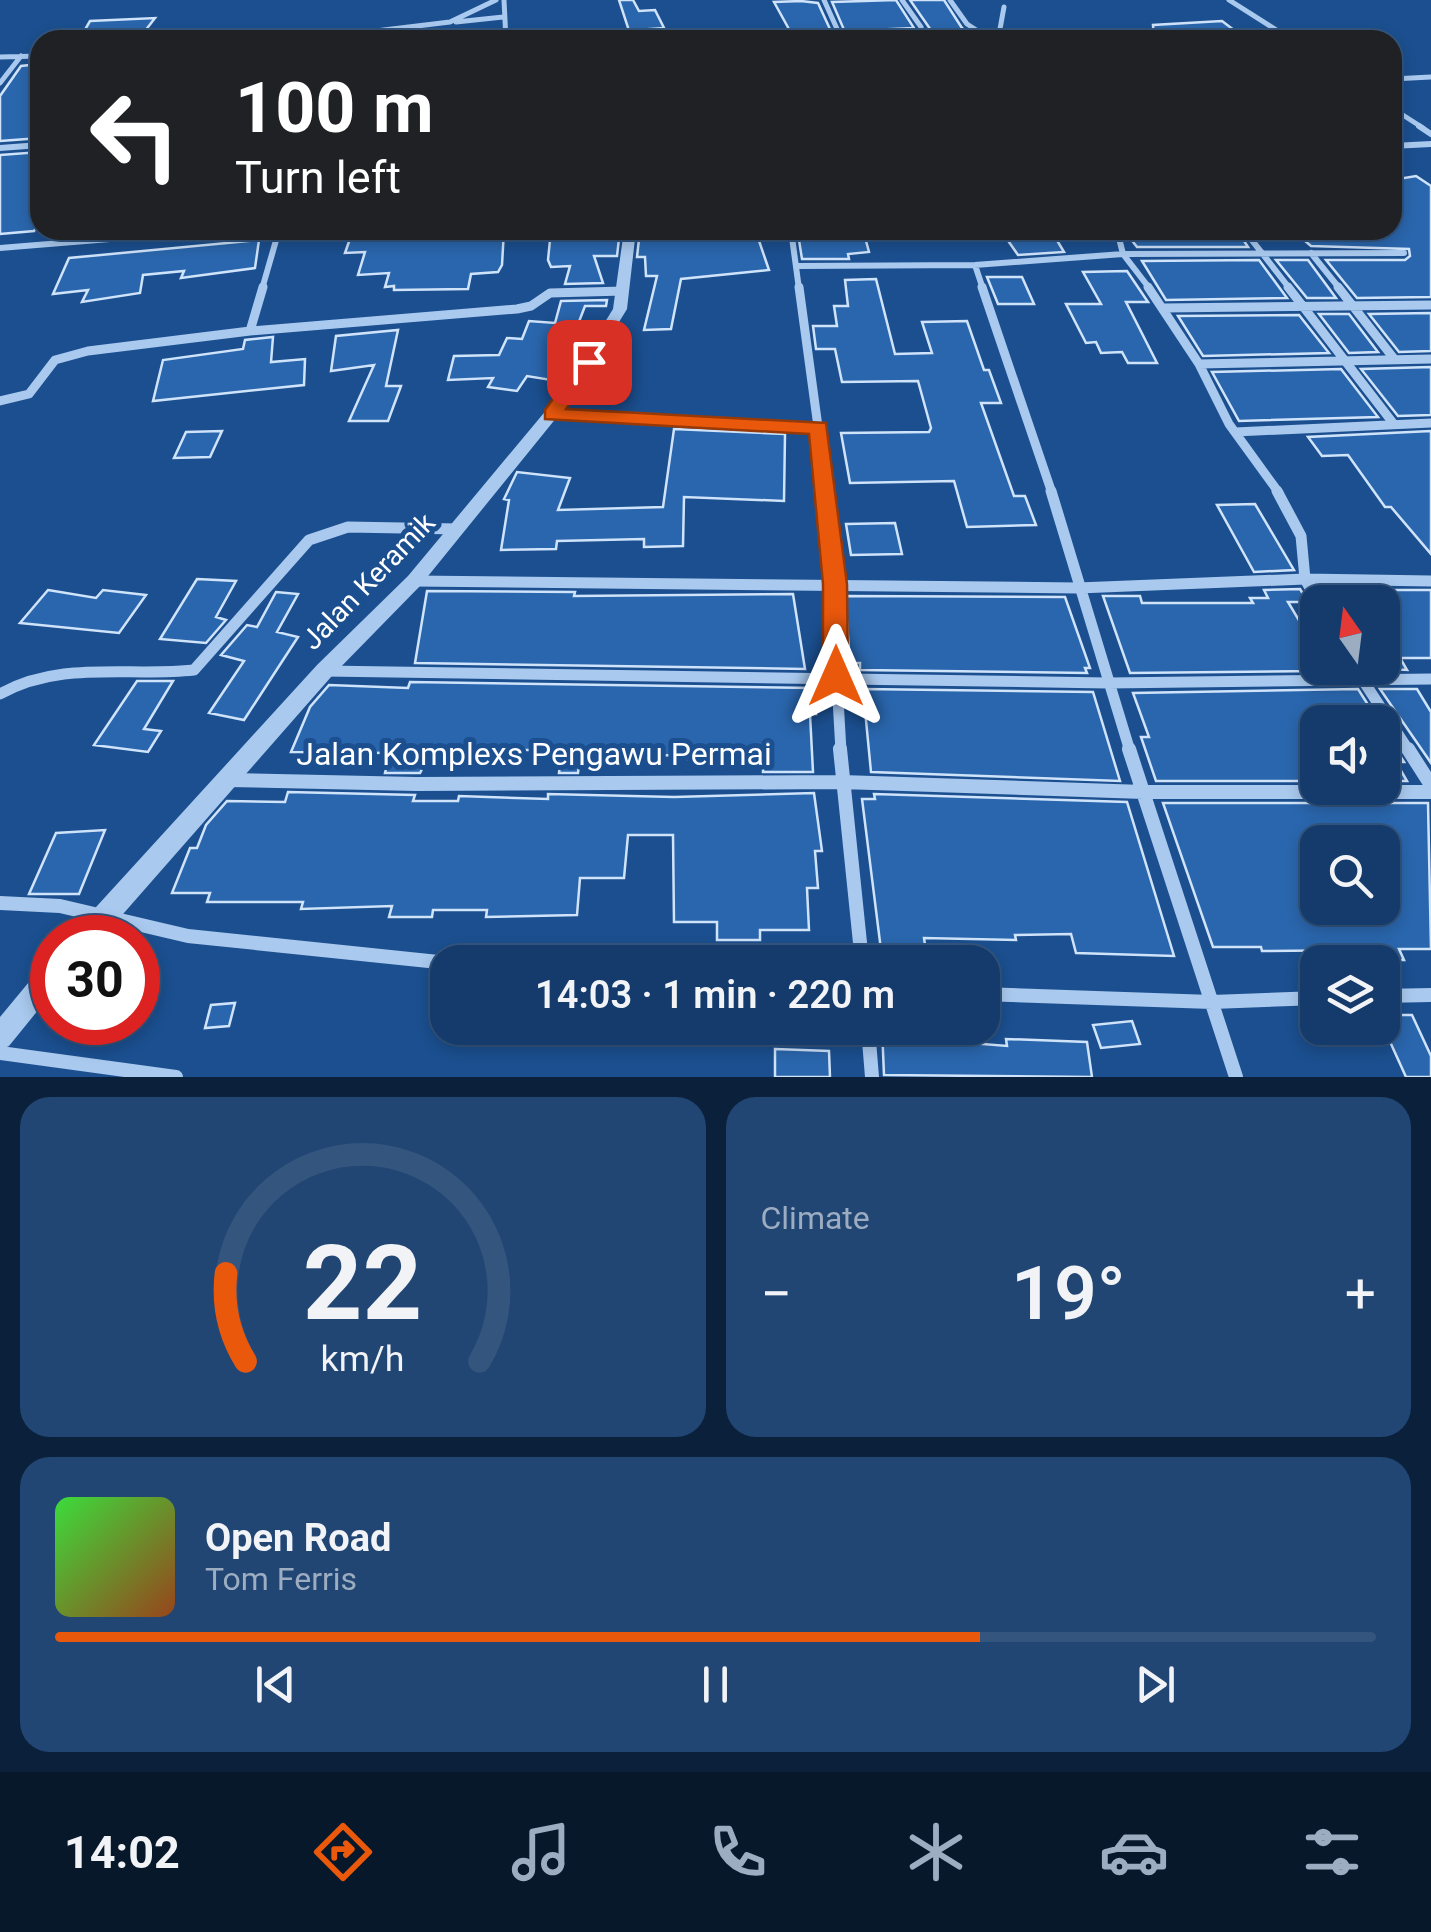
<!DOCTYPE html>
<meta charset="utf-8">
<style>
body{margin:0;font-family:Roboto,sans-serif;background:#214673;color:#f1f3f6;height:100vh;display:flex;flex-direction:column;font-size:38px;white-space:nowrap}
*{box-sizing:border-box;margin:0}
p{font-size:32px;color:#9dadc1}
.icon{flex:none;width:55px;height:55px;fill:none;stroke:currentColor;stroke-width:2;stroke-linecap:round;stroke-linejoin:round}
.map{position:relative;height:1077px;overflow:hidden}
.details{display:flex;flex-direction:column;gap:20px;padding:20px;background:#0b203b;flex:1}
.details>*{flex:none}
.top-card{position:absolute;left:30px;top:30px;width:1372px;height:210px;border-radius:30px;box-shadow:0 5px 15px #0003,0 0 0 2px #33557e;background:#202124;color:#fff;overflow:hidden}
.needle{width:65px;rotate:346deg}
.tools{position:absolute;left:1300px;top:585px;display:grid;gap:20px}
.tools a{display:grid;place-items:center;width:100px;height:100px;border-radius:20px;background:#143b6b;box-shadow:0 5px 15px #0003,0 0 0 2px #33557e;font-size:50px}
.speed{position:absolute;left:30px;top:915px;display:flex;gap:20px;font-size:50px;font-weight:700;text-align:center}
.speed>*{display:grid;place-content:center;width:130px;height:130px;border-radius:50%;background:#143b6b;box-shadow:0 5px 15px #0003,0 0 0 2px #33557e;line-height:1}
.speed .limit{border:15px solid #d22;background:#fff;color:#111}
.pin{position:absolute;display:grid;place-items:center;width:85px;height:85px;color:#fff;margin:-42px;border-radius:20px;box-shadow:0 5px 15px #0006}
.me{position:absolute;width:110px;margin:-55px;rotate:0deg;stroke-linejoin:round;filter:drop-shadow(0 0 8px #0008)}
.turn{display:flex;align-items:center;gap:35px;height:210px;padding:0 40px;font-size:45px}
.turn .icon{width:130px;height:130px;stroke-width:2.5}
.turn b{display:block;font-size:70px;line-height:85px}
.big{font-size:75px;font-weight:600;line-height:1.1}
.details .widget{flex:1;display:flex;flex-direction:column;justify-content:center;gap:15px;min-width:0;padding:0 35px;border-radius:30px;background:#214673}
.details .dial{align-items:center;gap:0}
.dial svg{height:260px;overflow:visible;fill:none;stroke:#33557e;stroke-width:7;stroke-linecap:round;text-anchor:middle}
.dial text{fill:#f1f3f6;stroke:none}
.song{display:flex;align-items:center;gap:30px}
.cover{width:120px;height:120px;border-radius:15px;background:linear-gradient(135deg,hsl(120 70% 55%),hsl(20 70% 35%))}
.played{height:10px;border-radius:5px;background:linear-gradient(90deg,#ea580c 70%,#33557e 70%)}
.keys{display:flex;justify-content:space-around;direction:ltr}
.heat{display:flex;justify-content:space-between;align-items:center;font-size:55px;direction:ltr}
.details .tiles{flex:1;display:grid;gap:20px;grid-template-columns:1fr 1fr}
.widget:last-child{grid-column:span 2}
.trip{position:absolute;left:430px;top:945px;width:570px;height:100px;border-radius:30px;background:#143b6b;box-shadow:0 5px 15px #0003,0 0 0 2px #33557e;font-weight:600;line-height:100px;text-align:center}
.tab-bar{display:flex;height:160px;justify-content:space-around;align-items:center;background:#08182b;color:#9dadc1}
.tab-bar .icon{width:70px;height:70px}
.tab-bar .current{color:#ea580c}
.tab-bar b{font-size:45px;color:#f1f3f6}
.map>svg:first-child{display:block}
</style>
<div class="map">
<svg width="1431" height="1077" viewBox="0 0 1431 1077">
<rect width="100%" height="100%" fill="#1b4f8f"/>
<!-- building -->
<path fill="#2a66ad" stroke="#cfe3fa" stroke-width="2.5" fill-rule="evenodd" d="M619,0h14l6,11 16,-1 9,18 -15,1 6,11h-23z
M896,0l18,28 -41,2 5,10 -30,-1 -16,-37z
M910,0h34l18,28 17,12h-35l-9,-4z
M801,1l17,2 17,37h-40l-21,-38z
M155,18l-17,22h-59l11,-19z
M1222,21l25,19h-93l-1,-15z
M40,64v74l-40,3v-45l21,-30z
M40,152v69l-6,10 -34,3v-79z
M1416,176l15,10v111l-74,1 -31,-38h79l5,-4 -1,-7 -98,-3 -13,-11 94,-5v-50z
M377,230h127l-2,35 -4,7 -27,2 -3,15 -74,1v-4l-9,1 4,-14 -31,2 7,-23 -20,1 7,-20z
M551,230h69l-3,26h-23l9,27 -38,1 5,-18 -19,1 -3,-7z
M640,230h62l1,4 53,-2 13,38 -88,9 -10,50 -27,1 13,-54h-11l-1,-19h-8z
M816,230h47l6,22 -21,2 1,5h-47l-3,-19h22z
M1023,230l29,2 12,20 -46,3 -16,-23z
M1193,230h44l11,17h-111l-11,-14z
M259,240l-4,28 -74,10 3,-7 -41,4 -3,18 -58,9 6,-12 -35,4 16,-36z
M1259,260l28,38 -121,2 -24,-39z
M1276,260h32l28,38h-29z
M1127,271l21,31h-22l31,61h-29l-6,-11 -21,1 -5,-11 -10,1 -20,-39h35l-18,-32z
M987,277h35l12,27h-36z
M876,279l19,75 37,-1 -10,-31 45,-1 17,49h5l12,33h-20l33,93h11l11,29 -69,2 -13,-46 -104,2 -9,-50 88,-1 2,-4 -13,-47 -76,1 -7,-33h-19l-3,-23h24l-3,-20h14l-3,-26z
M607,300l-1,6h-21l-18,47 -16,27 -24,-4 -10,15 -29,-4 5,-9 -45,2 6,-24 45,-1 8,-17 15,1 7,-18 26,2 6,-22z
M1431,313v38l-32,1 -30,-38z
M1319,314h30l29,38 -29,1z
M1299,315l30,38 -126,3 -25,-40z
M398,330l-12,56h15l-13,35h-39l25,-56 -43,6 5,-35z
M273,337l-2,25 34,-3 -1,26 -151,16 10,-41 80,-11 2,-9z
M1431,367v48l-33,1 -37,-47z
M1341,369l37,48 -139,4 -27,-49z
M674,429l111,5 -1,67 -100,-4 -1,49 -39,1v-8l-87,2 -1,8 -55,1 8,-50 -5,-1 13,-27 53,6 -12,32 105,-3z
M222,431l-12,26 -36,1 12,-26z
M1431,431v123l-40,-47h-6l-37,-52 -26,1 -14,-19z
M1255,504l39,66 -40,2 -37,-67z
M895,523l7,31 -51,1 -5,-31z
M197,579l39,2 -20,36 10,3 -20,23 -46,-4z
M1300,589l8,13h-20l30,50v19l-188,2 -27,-77h37l2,7h111l-3,-5h18l-4,-8z
M48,590l48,8 7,-8 43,5 -27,38 -99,-10z
M1382,590h49v68h-31l7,12 -41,-2h16z
M427,591l148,1 -1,4 219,-2 12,75 -390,-6z
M276,592l22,2 -21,38 21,5 -54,83 -35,-7 35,-52 -23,-6 26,-30 10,2z
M845,596l220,1 25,71h-5l2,5 -227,-3v-7h-10z
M137,681h36l-29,48 17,2 -13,21 -54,-7z
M410,682l403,6 3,26h-6l3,58h-50v-16l-75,3v-4l-67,1v-8h-40l-3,25h-19l3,-23h-49l-2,10h-25l1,-5h-58l-9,18h-35l5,-20 -99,-1 19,-45 19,-22 79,3z
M863,689l230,3 27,89 -249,-9z
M1358,689l21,33h-61v59h-162l-15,-44h8l-16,-44z
M1380,689h37l14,23v51z
M1382,727l22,35h-8l11,19h-25z
M288,792l127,3 -2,6h45l1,-5 89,3v-5l126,3 140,-4 8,58h-7l3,37h-11l2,42h-49v10h-43v-18h-43l-1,-87h-45l-4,43h-44l-3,37 -91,2 1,-7h-54l-1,7h-43l3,-11 -91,3 2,-7h-96l3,-9h-38l18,-45h7l9,-23 21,-24 58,1z
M874,794l253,8 47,154 -98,-3 -5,-19 -56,1 1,5 -92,-2 3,20h-45l-20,-159h13z
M1163,803h265l3,146h-32l5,11h-39l-4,-10 -99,1 -1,-4h-48zM1318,842h64v66h-64z
M105,830l-26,64h-50l27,-61z
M235,1003l-6,23 -24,2 6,-23z
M1382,1015h30l19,41v21h-25l-24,-53z
M1132,1021l8,23 -39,4 -8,-23z
M882,1028h75l1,14 49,4 -1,-7 81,3 5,35 -208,-2z
M775,1049l54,2 1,26h-55z"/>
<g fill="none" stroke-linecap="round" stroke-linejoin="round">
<!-- minor-far4 -->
<path stroke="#a9c9ee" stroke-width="5" d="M504,0l2,40
M824,0l18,40
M902,0l19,27
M950,0l17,24 20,13
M1229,0l63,40
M456,22l47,-5
M301,40l149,-18 46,-22
M987,40l13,-11 4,-22
M0,57l40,-1
M1392,79l39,-2
M0,83l21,-27
M1392,108l31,20"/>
<!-- minor-far3 -->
<path stroke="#a9c9ee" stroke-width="6" d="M1419,126l12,8
M0,148l40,-3
M791,230l8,59
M1117,230l6,24 27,35
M1244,230l46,59
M0,248l220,-18
M1311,253l29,36
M975,265l8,24
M797,266l178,-1 148,-11 281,-1
M262,289l17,-59"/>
<!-- minor-far2 -->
<path stroke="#a9c9ee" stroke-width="9" d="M799,287l28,206
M982,287l70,206
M1148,287l51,77 30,60 50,69
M1288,287l105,136
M1338,287l57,73
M1164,308l267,-3
M250,331l13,-44
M1199,364l232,-5
M0,401l29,-7 26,-34 33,-9 162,-20 267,-22 14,-3 19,-13 74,-2
M552,415l267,13
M1235,432l196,-9"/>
<!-- minor-far1 -->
<path stroke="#a9c9ee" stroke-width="11" d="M826,491l15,260
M1051,491l79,260
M1277,491l24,45 4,43 13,23
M414,581l664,7 227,-9 126,2
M1355,668l54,83
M325,671l783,12 323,-4
M0,694c61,-34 128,-17 194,-24l115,-130 39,-13 110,2"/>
<!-- minor -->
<path stroke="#a9c9ee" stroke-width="14" d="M840,749l22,213
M1129,749l107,328
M1408,749l23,36
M227,780l189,4 426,-2 302,10h287
M0,903l60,3 128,30 260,27
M982,994l230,8 106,-4
M1382,996l49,-1
M868,1028l4,49
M0,1053l176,24"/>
<!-- tertiary -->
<path fill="#a9c9ee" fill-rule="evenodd" d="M1431,141v6l-39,2v-6z
M624,230h12l-9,79 -53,87 -154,190 -89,91 -229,261h-29l3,-9 241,-264 91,-89 155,-186 50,-81z
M52,961v32l-43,53 -9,4v-33l43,-52z"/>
</g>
<!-- route -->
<path fill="#ea580c" stroke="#983908" stroke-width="2.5" d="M589,356l9,6 -32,47 260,14 21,161 1,92 -3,7 -9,4 -10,-4 -3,-7v-92l-14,-150 -264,-15v-9l37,-52z"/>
<g text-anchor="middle" stroke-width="10" stroke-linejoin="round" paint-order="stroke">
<!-- street labels -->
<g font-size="28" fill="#fff" stroke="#1b4f8f">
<text transform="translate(368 581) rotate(-46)" y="10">Jalan Keramik</text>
</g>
<!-- near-street labels -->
<g font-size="32" fill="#fff" stroke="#1b4f8f">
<text x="534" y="765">Jalan Komplexs Pengawu Permai</text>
</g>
</g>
</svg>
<div class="tools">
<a><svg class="needle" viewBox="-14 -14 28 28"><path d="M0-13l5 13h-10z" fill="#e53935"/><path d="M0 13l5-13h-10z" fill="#9dadc1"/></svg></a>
<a><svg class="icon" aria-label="sound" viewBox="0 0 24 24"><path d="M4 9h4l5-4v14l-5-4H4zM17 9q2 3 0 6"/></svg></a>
<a><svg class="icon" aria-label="search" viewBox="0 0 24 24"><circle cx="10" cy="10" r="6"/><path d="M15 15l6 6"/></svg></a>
<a><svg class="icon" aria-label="layers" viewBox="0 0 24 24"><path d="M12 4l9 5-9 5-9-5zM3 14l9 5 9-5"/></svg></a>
</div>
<div class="speed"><div class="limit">30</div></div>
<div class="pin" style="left:589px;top:362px;background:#d93025"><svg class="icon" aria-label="arrive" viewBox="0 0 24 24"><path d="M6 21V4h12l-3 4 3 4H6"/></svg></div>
<svg class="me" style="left:836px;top:676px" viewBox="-20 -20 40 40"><path d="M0-17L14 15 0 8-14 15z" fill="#ea580c" stroke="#fff" stroke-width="4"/></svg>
<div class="trip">14:03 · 1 min · 220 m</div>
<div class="top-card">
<div class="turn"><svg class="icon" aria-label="left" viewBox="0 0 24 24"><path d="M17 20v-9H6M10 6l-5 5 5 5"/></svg><div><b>100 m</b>Turn left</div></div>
</div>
</div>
<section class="details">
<div class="tiles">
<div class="widget dial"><svg viewBox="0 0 100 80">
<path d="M14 69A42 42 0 1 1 86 69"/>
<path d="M14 69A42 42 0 0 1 8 42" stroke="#ea580c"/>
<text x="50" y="56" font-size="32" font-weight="700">22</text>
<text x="50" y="72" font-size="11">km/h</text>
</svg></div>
<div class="widget"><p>Climate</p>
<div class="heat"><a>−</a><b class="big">19°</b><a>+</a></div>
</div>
<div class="widget">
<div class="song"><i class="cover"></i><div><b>Open Road</b><p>Tom Ferris</p></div></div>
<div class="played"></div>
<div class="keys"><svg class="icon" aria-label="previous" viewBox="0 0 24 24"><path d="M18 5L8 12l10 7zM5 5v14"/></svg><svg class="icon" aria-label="pause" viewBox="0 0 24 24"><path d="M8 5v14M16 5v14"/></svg><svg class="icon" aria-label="next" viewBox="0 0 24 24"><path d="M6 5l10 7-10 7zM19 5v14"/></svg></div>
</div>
</div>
</section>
<nav class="tab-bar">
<b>14:02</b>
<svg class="icon current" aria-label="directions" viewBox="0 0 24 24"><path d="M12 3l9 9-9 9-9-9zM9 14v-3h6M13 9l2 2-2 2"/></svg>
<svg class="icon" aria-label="music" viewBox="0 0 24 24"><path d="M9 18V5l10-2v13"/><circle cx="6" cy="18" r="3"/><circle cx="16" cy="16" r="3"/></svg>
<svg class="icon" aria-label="phone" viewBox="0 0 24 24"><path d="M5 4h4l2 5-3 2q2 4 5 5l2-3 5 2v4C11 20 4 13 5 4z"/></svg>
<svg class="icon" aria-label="climate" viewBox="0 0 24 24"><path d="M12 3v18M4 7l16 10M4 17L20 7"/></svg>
<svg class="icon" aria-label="car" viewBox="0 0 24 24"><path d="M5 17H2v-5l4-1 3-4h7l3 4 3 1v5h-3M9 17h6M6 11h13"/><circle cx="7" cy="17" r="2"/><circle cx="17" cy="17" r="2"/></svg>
<svg class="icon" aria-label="filters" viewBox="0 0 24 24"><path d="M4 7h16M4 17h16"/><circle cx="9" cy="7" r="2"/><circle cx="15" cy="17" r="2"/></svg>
</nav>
